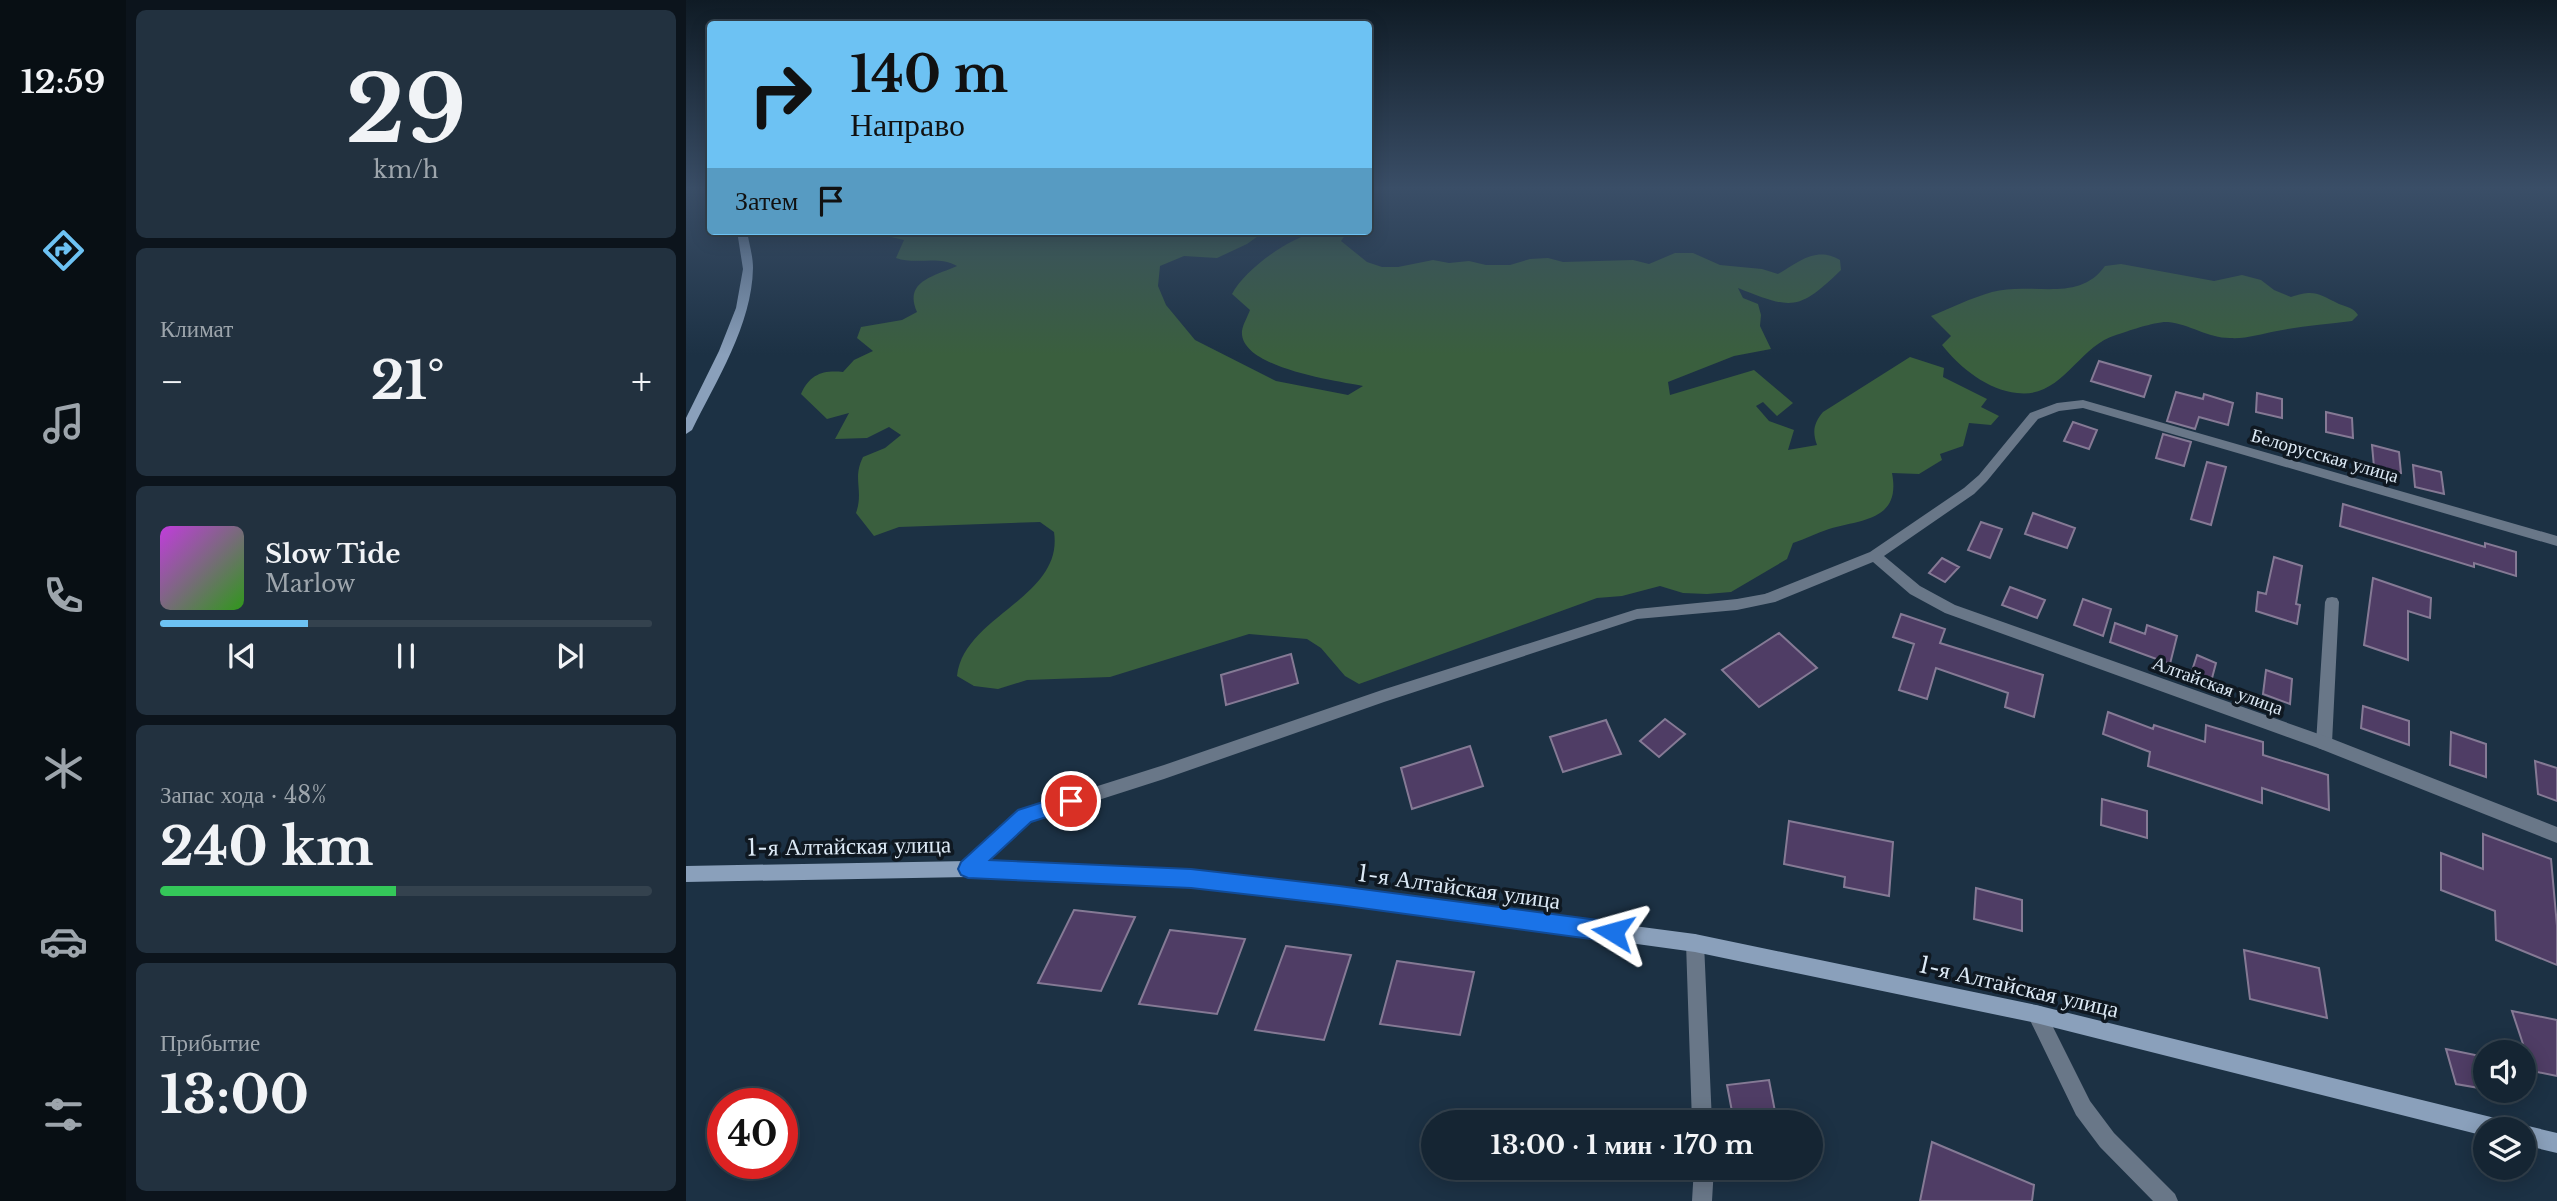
<!DOCTYPE html>
<html lang="ru">
<meta charset="utf-8">
<style>
body{margin:0;font-family:"Libre Baskerville",serif;background:#22313f;color:#f1f3f6;height:100vh;display:flex;flex-direction:column;font-size:26px;white-space:nowrap}
*{box-sizing:border-box;margin:0}
p{font-size:23px;color:#9da5ac}
.icon{flex:none;width:38px;height:38px;fill:none;stroke:currentColor;stroke-width:2;stroke-linecap:round;stroke-linejoin:round}
.map{position:relative;flex:1;overflow:hidden}
.drawer{display:flex;flex-direction:column;gap:10px;padding:10px;background:#0c141c;width:560px}
.drawer>*{flex:none}
.top-card{position:absolute;left:21px;top:21px;width:665px;height:214px;border-radius:7px;box-shadow:0 4px 18px #0003,0 0 0 2px #34424e;background:#6dc2f3;color:#111;overflow:hidden}
.buttons{position:absolute;left:1787px;top:1040px;display:grid;gap:14px}
.buttons a{display:grid;place-items:center;width:63px;height:63px;border-radius:50%;background:#152533;box-shadow:0 4px 18px #0003,0 0 0 2px #34424e;font-size:35px}
.speed{position:absolute;left:21px;top:1088px;display:flex;gap:14px;font-size:35px;font-weight:700;text-align:center}
.speed>*{display:grid;place-content:center;width:91px;height:91px;border-radius:50%;background:#152533;box-shadow:0 4px 18px #0003,0 0 0 2px #34424e;line-height:1}
.speed .limit{border:10px solid #d22;background:#fff;color:#111}
.pin{position:absolute;display:grid;place-items:center;width:60px;height:60px;color:#fff;margin:-30px;border:4px solid #fff;border-radius:50%;box-shadow:0 2px 7px #0007}
.me{position:absolute;width:77px;margin:-38px;rotate:278deg;stroke-linejoin:round;filter:drop-shadow(0 0 5px #0008)}
.turn{display:flex;align-items:center;gap:24px;height:147px;padding:0 28px;font-size:32px}
.turn .icon{width:91px;height:91px;stroke-width:2.5}
.turn b{display:block;font-size:49px;line-height:60px}
.then{display:flex;align-items:center;height:66px;padding:0 28px;background:#0003;gap:14px;font-size:26px}
.big{font-size:52px;font-weight:800;line-height:1.1}
.drawer .card{flex:1;display:flex;flex-direction:column;justify-content:center;gap:10px;min-width:0;padding:0 24px;border-radius:10px;background:#22313f}
.drawer .dial{align-items:center;gap:0}
.dial b{font-size:91px;line-height:1}
.song{display:flex;align-items:center;gap:21px}
.cover{width:84px;height:84px;border-radius:10px;background:linear-gradient(135deg,hsl(290 70% 55%),hsl(110 70% 35%))}
.played{height:7px;border-radius:4px;background:linear-gradient(90deg,#6dc2f3 30%,#34424e 30%)}
.keys{display:flex;justify-content:space-around;direction:ltr}
.heat{display:flex;justify-content:space-between;align-items:center;font-size:38px;direction:ltr}
.charge{height:10px;border-radius:5px;background:linear-gradient(90deg,#34c759 48%,#34424e 0)}
.trip{position:absolute;left:735px;top:1110px;width:402px;height:70px;border-radius:35px;background:#152533;box-shadow:0 4px 18px #0003,0 0 0 2px #34424e;font-weight:800;line-height:70px;text-align:center}
main{display:flex;flex:1;min-height:0}
.tab-bar{display:flex;flex-direction:column;width:126px;justify-content:space-around;align-items:center;background:#080f14;color:#9da5ac}
.tab-bar .icon{width:49px;height:49px}
.tab-bar .on{color:#6dc2f3}
.tab-bar b{font-size:32px;color:#f1f3f6}
.map>svg:first-child{display:block}
</style>
<main>
<nav class="tab-bar">
<b>12:59</b>
<svg class="icon on" aria-label="directions" viewBox="0 0 24 24"><path d="M12 3l9 9-9 9-9-9zM9 14v-3h6M13 9l2 2-2 2"/></svg>
<svg class="icon" aria-label="music" viewBox="0 0 24 24"><path d="M9 18V5l10-2v13"/><circle cx="6" cy="18" r="3"/><circle cx="16" cy="16" r="3"/></svg>
<svg class="icon" aria-label="phone" viewBox="0 0 24 24"><path d="M5 4h4l2 5-3 2q2 4 5 5l2-3 5 2v4C11 20 4 13 5 4z"/></svg>
<svg class="icon" aria-label="climate" viewBox="0 0 24 24"><path d="M12 3v18M4 7l16 10M4 17L20 7"/></svg>
<svg class="icon" aria-label="car" viewBox="0 0 24 24"><path d="M5 17H2v-5l4-1 3-4h7l3 4 3 1v5h-3M9 17h6M6 11h13"/><circle cx="7" cy="17" r="2"/><circle cx="17" cy="17" r="2"/></svg>
<svg class="icon" aria-label="filters" viewBox="0 0 24 24"><path d="M4 7h16M4 17h16"/><circle cx="9" cy="7" r="2"/><circle cx="15" cy="17" r="2"/></svg>
</nav>
<section class="drawer">
<div class="card dial"><b>29</b><p>km/h</p></div>
<div class="card"><p>Климат</p>
<div class="heat"><a>−</a><b class="big">21°</b><a>+</a></div>
</div>
<div class="card">
<div class="song"><i class="cover"></i><div><b>Slow Tide</b><p>Marlow</p></div></div>
<div class="played"></div>
<div class="keys"><svg class="icon" aria-label="previous" viewBox="0 0 24 24"><path d="M18 5L8 12l10 7zM5 5v14"/></svg><svg class="icon" aria-label="pause" viewBox="0 0 24 24"><path d="M8 5v14M16 5v14"/></svg><svg class="icon" aria-label="next" viewBox="0 0 24 24"><path d="M6 5l10 7-10 7zM19 5v14"/></svg></div>
</div>
<div class="card"><p>Запас хода · 48%</p><b class="big">240 km</b><div class="charge"></div></div>
<div class="card"><p>Прибытие</p><b class="big">13:00</b></div>
</section>
<div class="map">
<svg width="1871" height="1201" viewBox="0 0 1871 1201">
<rect width="100%" height="100%" fill="#1c3144"/>
<!-- forest -->
<path fill="#3a5f3e" d="M206,231h373l-18,13 -30,14 -33,-2 -24,10 -2,20 8,19 29,35 81,41 72,14 15,-9c-25,-5 -124,-18 -121,-55 1,-7 6,-15 8,-21l-18,-16c13,-25 56,-55 83,-62 10,-3 23,-1 33,-1l-7,10 26,21 15,5h16l35,-7 16,3 20,-2 17,4h24l20,-6 18,-1 15,4 70,-2 16,4 26,-11h18l27,12 42,4 16,5c21,-12 38,-28 62,-14l1,10c-43,42 -50,39 -103,18l5,10 15,6 3,11 -1,11 11,23 -37,7 -66,26 2,13 84,-25 39,33 -16,13 -14,-14 -7,4 13,15 25,9 -6,20 29,-5c-5,-14 -3,-22 6,-33l87,-55 34,11 -1,9 44,22 -6,8 18,9 -8,9 -22,-2 -6,23 -23,8 2,6 -23,14 -27,-1c9,47 -28,46 -63,56 -12,4 -24,10 -36,14l-6,16 -56,33 -24,2 -24,-1 -23,-7 -38,10 -25,2 -238,86 -14,-8 -24,-28 -14,-9 -58,-5 -139,43 -83,3 -29,9 -24,-3 -17,-10c7,-61 107,-78 97,-144l-14,-10 -141,5 -25,9 -18,-23c8,-23 -4,-34 7,-56l22,-9 16,-13 -12,-8 -22,11 -32,1 14,-26 -22,6 -26,-25c9,-20 22,-24 42,-22l11,-12 19,-9 -16,-13 4,-11 41,-7 15,-8c-14,-31 18,-36 40,-46 -18,-11 -41,-1 -61,-8l8,-18 -13,-3z
M1435,264l93,17 28,-6 19,5 13,10 17,7c24,-8 27,-3 48,7 8,3 15,4 19,11l-6,6c-25,3 -50,5 -75,10 -16,3 -31,8 -47,7 -22,0 -41,-14 -62,-16 -12,-1 -40,9 -52,13 -38,11 -54,64 -99,58 -29,-3 -57,-25 -75,-48l9,-9 -20,-20c20,-8 40,-18 61,-24 39,-11 86,12 113,-26z"/>
<!-- building -->
<path fill="#4f3d65" stroke="#857a95" stroke-width="2" d="M1413,361l52,15 -7,21 -53,-16z
M1490,392l27,7 1,-5 29,9 -5,22 -29,-8 -4,12 -28,-8z
M1571,393l25,6v19l-26,-6z
M1640,412l26,6 1,20 -27,-6z
M1387,422l24,8 -8,19 -25,-8z
M1477,434l28,8 -7,24 -28,-8z
M1686,445l27,7 2,21 -27,-6z
M1521,462l19,5 -15,58 -20,-6z
M1727,465l28,7 3,22 -29,-7z
M1657,504l142,43v-4l31,9v24l-42,-13v4l-134,-41z
M1347,513l42,15 -8,20 -42,-14z
M1295,522l21,7 -12,29 -22,-8z
M1588,557l28,9 -6,38 4,1 -3,19 -41,-13 2,-19 8,2z
M1256,558l17,9 -14,15 -16,-9z
M1687,578l58,20 -1,20 -22,-7v49l-44,-15z
M1324,587l35,13 -8,18 -35,-13z
M1397,599l28,10 -8,27 -29,-11z
M1215,614l44,15 -5,14 103,32 -9,42 -29,-10 3,-14 -72,-25 -9,31 -28,-9 15,-46 -21,-7z
M1429,623l30,11 2,-9 30,11 -7,28 -60,-22z
M1093,633l38,35 -58,39 -37,-37z
M605,654l7,29 -72,22 -5,-30z
M1511,655l19,8 -5,19 -20,-8z
M1580,670l26,9 -2,25 -27,-10z
M1677,706l46,15v24l-48,-17z
M1422,712l45,17 1,-4 51,17 1,-17 57,17v13l65,20 1,35 -67,-22v15l-114,-37 2,-14 -47,-18z
M979,719l20,15 -26,23 -19,-16z
M920,720l15,34 -58,18 -13,-35z
M1765,732l35,12v33l-36,-12z
M784,746l13,40 -71,23 -11,-41z
M1849,761l22,7v33l-19,-7z
M1416,799l45,12v27l-46,-13z
M1103,821l104,21 -4,54 -45,-9 1,-10 -61,-13z
M1797,834l68,25 6,67v39l-61,-25 -1,-29 -54,-21v-37l42,16z
M1290,888l46,12v31l-48,-12z
M388,910l61,7 -34,74 -63,-8z
M484,930l75,9 -28,75 -78,-10z
M600,946l65,9 -27,85 -69,-10z
M1558,950l75,18 8,50 -77,-19z
M711,961l77,11 -14,63 -80,-11z
M1826,1011l45,9v56l-25,-5z
M1760,1049l39,8v32l-29,-5z
M1083,1080l8,42h-43l-7,-37z
M1246,1142l102,43 -2,16h-112z"/>
<g fill="none" stroke-linecap="round" stroke-linejoin="round">
<!-- lane -->
<path fill="#697788" fill-rule="evenodd" d="M1084,593l5,1 2,4 -2,4 -38,8 -100,9 -253,83 -220,77 -134,43 -56,53 -6,2 -6,-2 -3,-6 3,-6 57,-52 6,-2 139,-44 218,-75 255,-81 100,-10z
M1646,597l5,1 2,4 -7,141 -2,5 -6,2 -6,-2 -2,-5 9,-141 2,-4z"/>
<!-- street -->
<path fill="#697788" fill-rule="evenodd" d="M1397,400l474,136v10l-474,-138 -24,3 -21,8 -51,62 -13,13 -90,62 36,30 35,19 375,133 227,89v16l-239,-95 -373,-135 -35,-19 -37,-32 -98,40h-10l-2,-4 2,-4 105,-42 94,-64 15,-13 51,-62 27,-10z
M1009,934l6,3 3,6 8,179h-20l-6,-179 3,-6z
M1350,1005l7,2 47,94 24,32 61,61 3,7h-25l-53,-54 -24,-32 -49,-101 2,-7z
M1008,1167h20l-2,34h-20z"/>
<!-- secondary -->
<path fill="#8aa0bb" fill-rule="evenodd" d="M51,231h10c2,12 6,25 6,37 -1,57 -37,113 -61,162l-6,4v-16l33,-67 17,-43 7,-39z
M282,861l223,10 148,16 356,47 341,71 463,114 7,3 3,7h-24v7l-449,-113 -341,-71 -356,-49 -148,-16 -223,-10 -282,5v-16z
M1838,1125l33,8v20l-33,-8v-16h-7z"/>
</g>
<!-- sky -->
<linearGradient id="sky" x2="0" y2="1"><stop stop-color="#0f1b25"/><stop offset="0.53" stop-color="#3a4e67"/><stop offset="1" stop-color="#3a4e67" stop-opacity="0"/></linearGradient>
<rect width="1871" height="355" fill="url(#sky)"/>
<!-- route -->
<path fill="#1a73e8" stroke="#114b97" stroke-width="2" d="M385,793l7,2 2,6 -2,6 -47,15 -41,38 201,9 148,17 274,36 7,3 3,7 -3,7 -7,3 -274,-37 -148,-17 -223,-10 -7,-3 -3,-6 3,-7 57,-52z"/>
<g text-anchor="middle" stroke-width="7" stroke-linejoin="round" paint-order="stroke">
<!-- street labels -->
<g font-size="19" fill="#ddeaf6" stroke="#0f1821">
<text transform="translate(1639 455) rotate(16)" y="7">Белорусская улица</text>
<text transform="translate(1532 685) rotate(20)" y="7">Алтайская улица</text>
</g>
<!-- near-street labels -->
<g font-size="23" fill="#ddeaf6" stroke="#0f1821">
<text transform="translate(163 846) rotate(-1)" y="8">1-я Алтайская улица</text>
<text transform="translate(773 887) rotate(8)" y="8">1-я Алтайская улица</text>
<text transform="translate(1333 987) rotate(13)" y="8">1-я Алтайская улица</text>
</g>
</g>
</svg>
<div class="buttons">
<a><svg class="icon" aria-label="sound" viewBox="0 0 24 24"><path d="M4 9h4l5-4v14l-5-4H4zM17 9q2 3 0 6"/></svg></a>
<a><svg class="icon" aria-label="layers" viewBox="0 0 24 24"><path d="M12 4l9 5-9 5-9-5zM3 14l9 5 9-5"/></svg></a>
</div>
<div class="speed"><div class="limit">40</div></div>
<div class="pin" style="left:385px;top:801px;background:#d93025"><svg class="icon" aria-label="arrive" viewBox="0 0 24 24"><path d="M6 21V4h12l-3 4 3 4H6"/></svg></div>
<svg class="me" style="left:927px;top:932px" viewBox="-20 -20 40 40"><path d="M0-17L14 15 0 8-14 15z" fill="#1a73e8" stroke="#fff" stroke-width="4"/></svg>
<div class="trip">13:00 · 1 мин · 170 m</div>
<div class="top-card">
<div class="turn"><svg class="icon" aria-label="right" viewBox="0 0 24 24"><path d="M7 20v-9h11M14 6l5 5-5 5"/></svg><div><b>140 m</b>Направо</div></div>
<div class="then">Затем<svg class="icon" aria-label="arrive" viewBox="0 0 24 24"><path d="M6 21V4h12l-3 4 3 4H6"/></svg></div>
</div>
</div>
</main>
